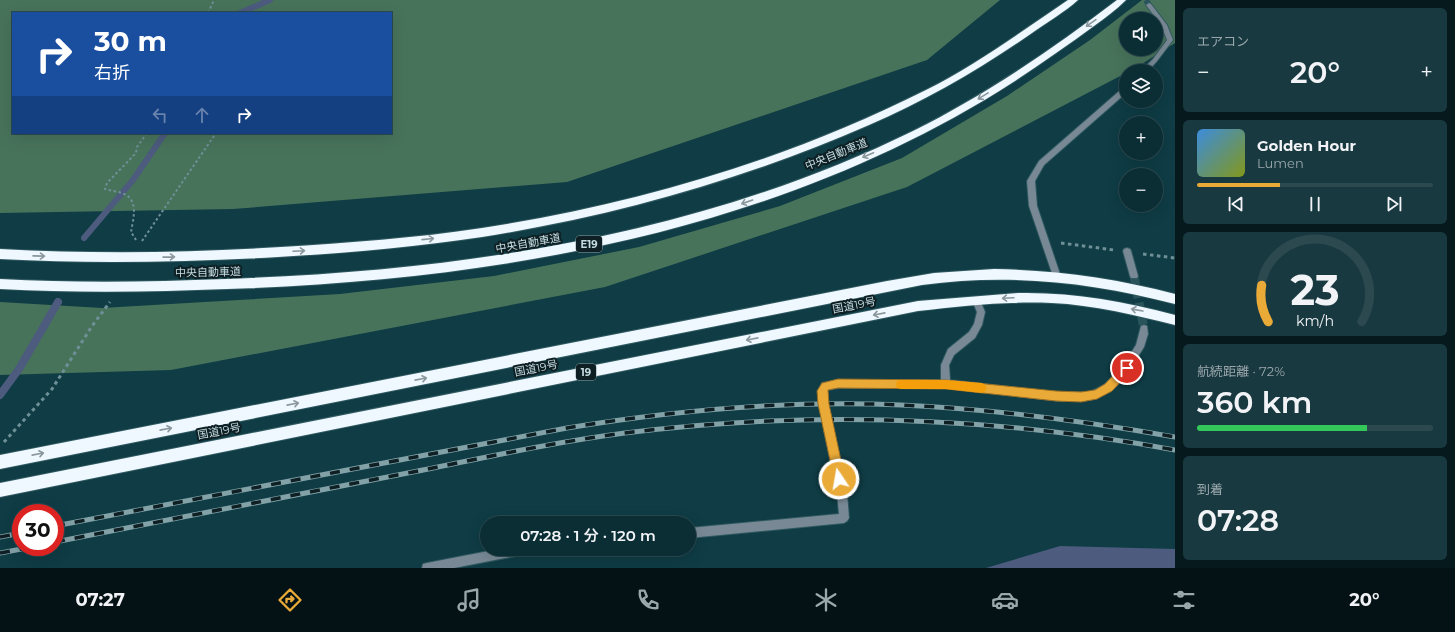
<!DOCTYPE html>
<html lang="ja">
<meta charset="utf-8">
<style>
body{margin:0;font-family:Montserrat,"Noto Sans JP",sans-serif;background:#193940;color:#f1f3f6;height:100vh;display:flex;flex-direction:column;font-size:15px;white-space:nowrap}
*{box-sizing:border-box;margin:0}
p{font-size:13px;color:#9aa8ac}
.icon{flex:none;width:22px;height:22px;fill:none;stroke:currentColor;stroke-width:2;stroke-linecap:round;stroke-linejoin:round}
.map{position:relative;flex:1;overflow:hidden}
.drawer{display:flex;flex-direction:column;gap:8px;padding:8px;background:#06191d;width:280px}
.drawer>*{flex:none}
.guide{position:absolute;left:12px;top:12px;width:380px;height:122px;border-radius:0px;box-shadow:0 4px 16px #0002,0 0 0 1px #2b494f;background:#1a4fa0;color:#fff;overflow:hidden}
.fabs{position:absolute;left:1119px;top:12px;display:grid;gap:8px}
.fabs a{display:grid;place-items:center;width:44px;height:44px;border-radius:50%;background:#0b2d34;box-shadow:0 4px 16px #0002,0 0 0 1px #2b494f;font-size:20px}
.speed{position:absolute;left:12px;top:504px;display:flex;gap:8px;font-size:20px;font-weight:700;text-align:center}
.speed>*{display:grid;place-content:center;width:52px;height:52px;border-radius:50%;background:#0b2d34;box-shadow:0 4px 16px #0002,0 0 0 1px #2b494f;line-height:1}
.speed .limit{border:6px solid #d22;background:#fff;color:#111}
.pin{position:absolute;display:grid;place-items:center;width:34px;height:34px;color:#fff;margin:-17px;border:2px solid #fff;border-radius:50%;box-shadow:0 1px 4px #0007}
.me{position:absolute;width:44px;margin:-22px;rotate:348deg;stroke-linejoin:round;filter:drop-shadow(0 0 3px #0008)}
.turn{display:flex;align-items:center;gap:14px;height:84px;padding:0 16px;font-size:18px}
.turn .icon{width:52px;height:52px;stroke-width:2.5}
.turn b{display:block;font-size:28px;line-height:34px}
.lanes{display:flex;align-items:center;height:38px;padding:0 16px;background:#0003;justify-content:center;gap:20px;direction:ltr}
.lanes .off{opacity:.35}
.big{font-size:30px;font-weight:600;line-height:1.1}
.drawer .card{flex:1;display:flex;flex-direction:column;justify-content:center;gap:6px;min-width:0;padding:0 14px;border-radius:6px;background:#193940}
.drawer .dial{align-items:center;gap:0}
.dial svg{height:104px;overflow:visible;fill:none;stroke:#2b494f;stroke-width:7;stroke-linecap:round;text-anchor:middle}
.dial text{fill:#f1f3f6;stroke:none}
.song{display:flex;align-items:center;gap:12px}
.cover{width:48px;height:48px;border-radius:6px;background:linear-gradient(135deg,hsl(210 70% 55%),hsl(70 70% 35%))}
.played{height:4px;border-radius:2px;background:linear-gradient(90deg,#eaaa38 35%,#2b494f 35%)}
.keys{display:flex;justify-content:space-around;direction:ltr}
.heat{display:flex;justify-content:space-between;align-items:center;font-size:22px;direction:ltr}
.charge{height:6px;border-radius:3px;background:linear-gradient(90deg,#34c759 72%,#2b494f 0)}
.trip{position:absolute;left:480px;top:516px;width:216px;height:40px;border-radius:20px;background:#0b2d34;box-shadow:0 4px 16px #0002,0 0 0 1px #2b494f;font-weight:600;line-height:40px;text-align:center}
.tab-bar{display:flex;height:64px;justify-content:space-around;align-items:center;background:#041215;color:#9aa8ac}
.tab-bar .icon{width:28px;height:28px}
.tab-bar .on{color:#eaaa38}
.tab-bar b{font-size:18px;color:#f1f3f6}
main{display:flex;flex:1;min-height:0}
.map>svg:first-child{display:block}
</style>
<main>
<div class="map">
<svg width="1175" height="568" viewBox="0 0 1175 568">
<rect width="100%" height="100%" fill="#0f3c45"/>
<!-- forest -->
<path fill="#48735b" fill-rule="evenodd" d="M0,0h1000l-73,60 -360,122 -334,27 -233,4zM13,13h378v120h-378z
M1142,0h33v43l-41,26 -8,2v2l-219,114 -302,100 -434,83 -171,5v-73l102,6 238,-14 154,-18 145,-29 141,-41 122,-48 105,-62 83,-56zM1126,19h30v30h-30z"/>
<!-- water -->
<path fill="#4c5b7e" d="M1060,546l115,3v19h-189z"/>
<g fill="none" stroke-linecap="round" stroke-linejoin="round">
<!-- stream-far1 -->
<path stroke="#4c5b7e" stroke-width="6" d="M240,13l30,-13
M84,238l49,-58 32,-47"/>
<!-- stream -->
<path stroke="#4c5b7e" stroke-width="8" d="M0,395l19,-26 39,-67"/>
<!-- street-tunnel-far1 -->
<path stroke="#2a545c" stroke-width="6" stroke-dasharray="6 3.5" stroke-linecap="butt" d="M1146,0l3,5"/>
<!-- street-tunnel -->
<path stroke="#2a545c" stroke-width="9" stroke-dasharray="9 4.5" stroke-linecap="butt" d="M1134,276l10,53"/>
<defs>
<path id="street" d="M1149,3l2,1 16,21 6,15 -16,21 -9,10h-7l12,-12 14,-19 -6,-15 -15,-20z
M1124,87h2v6l-82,72 -9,16 2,25 24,71 -1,2h-6l-25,-73 -2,-25 12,-20z
M1127,248l3,1 1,2 7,25 -1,2h-6l-1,-2 -7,-25 1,-2z
M976,297l3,1 6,14 -3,13 -7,13 -21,17 -5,10 1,15 110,13 30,-1 14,-7 17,-17 15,-23 5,-19 3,-1 3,1 1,8 -4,13 -17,27 -16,17 -10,5 -11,4 -30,1 -114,-13h-108l-10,2 -2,2 1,13 20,88 2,25 -2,3 -3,2 -155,15v-10l150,-14 -2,-21 -18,-88 -1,-14 4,-8 16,-3h103v-15l7,-16 21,-17 5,-8 3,-12 -5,-12 1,-2z
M499,549h32l-1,4 -4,1 -72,14h-32l1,-4 4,-1z"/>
<path id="highway" d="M1068,0h10c-13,12 -31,22 -46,33 -52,36 -105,67 -163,92 -123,54 -254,91 -387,112 -67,10 -135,16 -204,20 -92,5 -185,7 -278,2v-10c94,5 187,4 281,-2 67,-4 135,-9 201,-19 154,-24 305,-68 444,-138 50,-25 96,-59 142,-90z
M1117,0h9c-10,10 -21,18 -32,26 -26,19 -52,37 -79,55 -232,150 -516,199 -788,208 -76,3 -151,4 -227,0v-10c75,4 150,3 225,0 235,-8 474,-43 688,-148 72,-36 140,-82 204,-131z
M994,269c62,1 121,9 181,25v10c-83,-22 -167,-31 -253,-19l-922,184v-14l887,-174 47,-8z
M1018,293c54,-1 105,8 157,22v10c-40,-10 -81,-20 -123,-22 -45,-2 -90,3 -134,8l-918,186v-14l918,-182z"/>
</defs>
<!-- street casing -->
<use href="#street" stroke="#305961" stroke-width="2"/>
<!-- highway casing -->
<use href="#highway" stroke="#305961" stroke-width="2"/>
<!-- path-far1 -->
<path stroke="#6f9097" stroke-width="2" stroke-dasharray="2.5 2.5" stroke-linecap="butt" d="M208,13l6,-13
M136,240l-5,-8c2,-12 8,-32 -7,-38 -6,-3 -13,-3 -19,-5l2,-6 29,-30 1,-6 10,-14
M142,241l74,-108"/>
<!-- path -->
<path stroke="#6f9097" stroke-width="3" stroke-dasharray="3.5 3.5" stroke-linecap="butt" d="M1061,243l53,7
M1143,254l32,4
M4,442l48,-53 40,-63 18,-24"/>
<!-- street -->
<use href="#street" fill="#788995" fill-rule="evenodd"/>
<!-- highway -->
<use href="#highway" fill="#eff8fe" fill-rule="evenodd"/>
<defs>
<path id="rail" d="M55,526l512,-98c109,-18 222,-28 334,-23 92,4 183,16 274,32
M0,537l21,-4
M55,542c119,-23 238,-47 358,-70 70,-14 141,-30 212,-39 183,-23 369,-16 550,17
M0,553l32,-6"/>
</defs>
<!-- rail casing -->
<use href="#rail" stroke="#83a2a8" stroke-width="5"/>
<!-- rail -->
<use href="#rail" stroke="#0e2024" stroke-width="3.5" stroke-dasharray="10" stroke-linecap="butt"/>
</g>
<!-- one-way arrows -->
<defs><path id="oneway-shaft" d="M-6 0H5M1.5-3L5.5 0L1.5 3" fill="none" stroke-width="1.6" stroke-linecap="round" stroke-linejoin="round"/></defs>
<g stroke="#8a979c">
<use href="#oneway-shaft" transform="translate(1091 23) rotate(145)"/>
<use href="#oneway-shaft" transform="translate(983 96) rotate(149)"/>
<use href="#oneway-shaft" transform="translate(868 155) rotate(157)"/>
<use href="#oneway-shaft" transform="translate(747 202) rotate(161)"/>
<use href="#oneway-shaft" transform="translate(428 239) rotate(-6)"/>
<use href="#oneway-shaft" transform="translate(299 251) rotate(-3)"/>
<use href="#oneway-shaft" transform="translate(39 256) rotate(1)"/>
<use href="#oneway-shaft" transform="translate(169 257) rotate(-1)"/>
<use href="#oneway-shaft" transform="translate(1008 298) rotate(177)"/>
<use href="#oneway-shaft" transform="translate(1137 310) rotate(-170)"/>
<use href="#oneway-shaft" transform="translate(879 314) rotate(169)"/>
<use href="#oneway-shaft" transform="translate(752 339) rotate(169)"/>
<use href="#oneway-shaft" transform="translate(421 379) rotate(-11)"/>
<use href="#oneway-shaft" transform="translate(293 404) rotate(-11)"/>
<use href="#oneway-shaft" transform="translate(166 429) rotate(-11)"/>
<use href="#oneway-shaft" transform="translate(38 454) rotate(-11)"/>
</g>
<!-- route -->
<path fill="#eaaa38" stroke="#986e24" d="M1127,364l3,1 2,3 -2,4 -18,19 -15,8 -16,3 -25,-1 -110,-12 -108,-1 -10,2 1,14 16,75 -2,3 -4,2 -4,-2 -1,-3 -16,-75 -1,-13 5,-8 16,-4 108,1 110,11 25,1 14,-2 10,-6 18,-19z"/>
<!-- slow -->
<path fill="#f59e0b" d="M901,380h45l36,3 3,2 2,3 -2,3 -3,2 -36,-4h-45l-4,-1 -1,-3 1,-4z"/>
<g text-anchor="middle" stroke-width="4" stroke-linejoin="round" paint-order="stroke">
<!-- shield labels -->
<g fill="#0e2024" stroke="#8ea4a8" stroke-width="1">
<rect x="576" y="236" width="26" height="16" rx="3"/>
<rect x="576" y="364" width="20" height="16" rx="3"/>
</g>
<g font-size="10" font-weight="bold" fill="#c5dce1">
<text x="589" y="248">E19</text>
<text x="586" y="376">19</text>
</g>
<!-- street labels -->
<g font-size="11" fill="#c5dce1" stroke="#0e2024">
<text transform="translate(836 154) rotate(-22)" y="4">中央自動車道</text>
<text transform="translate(528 243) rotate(-10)" y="4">中央自動車道</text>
<text transform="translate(208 272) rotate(-1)" y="4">中央自動車道</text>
<text transform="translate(854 305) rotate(-11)" y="4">国道19号</text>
<text transform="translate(536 368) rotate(-11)" y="4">国道19号</text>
<text transform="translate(219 431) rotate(-11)" y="4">国道19号</text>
</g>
</g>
</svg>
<div class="fabs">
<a><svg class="icon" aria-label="sound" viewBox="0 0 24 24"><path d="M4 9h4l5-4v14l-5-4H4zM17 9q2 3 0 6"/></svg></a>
<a><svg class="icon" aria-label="layers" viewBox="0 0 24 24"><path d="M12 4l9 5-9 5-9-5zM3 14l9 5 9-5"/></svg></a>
<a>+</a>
<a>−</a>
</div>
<div class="speed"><div class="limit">30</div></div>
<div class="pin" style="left:1127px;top:368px;background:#d93025"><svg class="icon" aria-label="arrive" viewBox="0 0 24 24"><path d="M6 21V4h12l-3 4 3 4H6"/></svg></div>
<svg class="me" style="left:839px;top:479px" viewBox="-20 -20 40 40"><circle r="17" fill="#eaaa38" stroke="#fff" stroke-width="3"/><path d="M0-11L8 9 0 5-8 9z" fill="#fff"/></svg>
<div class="trip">07:28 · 1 分 · 120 m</div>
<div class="guide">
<div class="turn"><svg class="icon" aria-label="right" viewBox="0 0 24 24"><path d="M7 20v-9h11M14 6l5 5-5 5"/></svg><div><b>30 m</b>右折</div></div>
<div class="lanes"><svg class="icon off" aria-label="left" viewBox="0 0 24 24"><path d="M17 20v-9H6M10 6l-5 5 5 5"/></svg><svg class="icon off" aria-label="ahead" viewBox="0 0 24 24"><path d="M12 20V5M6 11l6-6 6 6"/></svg><svg class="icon" aria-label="right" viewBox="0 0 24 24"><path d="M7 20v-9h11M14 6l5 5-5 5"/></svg></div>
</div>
</div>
<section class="drawer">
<div class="card"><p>エアコン</p>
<div class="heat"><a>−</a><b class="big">20°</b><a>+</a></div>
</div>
<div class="card">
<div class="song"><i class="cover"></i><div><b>Golden Hour</b><p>Lumen</p></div></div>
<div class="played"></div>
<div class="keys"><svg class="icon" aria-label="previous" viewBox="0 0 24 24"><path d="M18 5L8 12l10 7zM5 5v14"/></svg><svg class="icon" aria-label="pause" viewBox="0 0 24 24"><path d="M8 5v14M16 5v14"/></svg><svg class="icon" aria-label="next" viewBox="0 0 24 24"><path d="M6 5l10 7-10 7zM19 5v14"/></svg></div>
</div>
<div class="card dial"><svg viewBox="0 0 100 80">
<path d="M14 69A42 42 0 1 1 86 69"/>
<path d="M14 69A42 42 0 0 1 9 41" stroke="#eaaa38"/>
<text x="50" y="56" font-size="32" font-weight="700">23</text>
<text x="50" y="72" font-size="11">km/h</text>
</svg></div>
<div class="card"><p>航続距離 · 72%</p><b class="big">360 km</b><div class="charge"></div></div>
<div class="card"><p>到着</p><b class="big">07:28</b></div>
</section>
</main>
<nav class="tab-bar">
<b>07:27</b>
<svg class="icon on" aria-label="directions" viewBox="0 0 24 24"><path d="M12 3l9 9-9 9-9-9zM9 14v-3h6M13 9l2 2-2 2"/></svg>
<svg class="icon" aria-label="music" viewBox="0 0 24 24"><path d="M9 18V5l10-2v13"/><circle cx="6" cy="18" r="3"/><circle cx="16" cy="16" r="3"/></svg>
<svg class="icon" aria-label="phone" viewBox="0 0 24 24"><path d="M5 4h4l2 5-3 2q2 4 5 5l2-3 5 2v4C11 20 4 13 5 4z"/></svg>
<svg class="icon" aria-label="climate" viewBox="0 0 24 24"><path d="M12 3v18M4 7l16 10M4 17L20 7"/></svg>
<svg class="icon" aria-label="car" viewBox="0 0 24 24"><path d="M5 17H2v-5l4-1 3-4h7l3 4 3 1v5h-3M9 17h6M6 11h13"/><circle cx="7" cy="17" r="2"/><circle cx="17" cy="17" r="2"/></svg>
<svg class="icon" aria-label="filters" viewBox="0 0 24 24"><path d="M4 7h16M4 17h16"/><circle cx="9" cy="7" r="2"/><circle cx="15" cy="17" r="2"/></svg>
<b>20°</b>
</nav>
